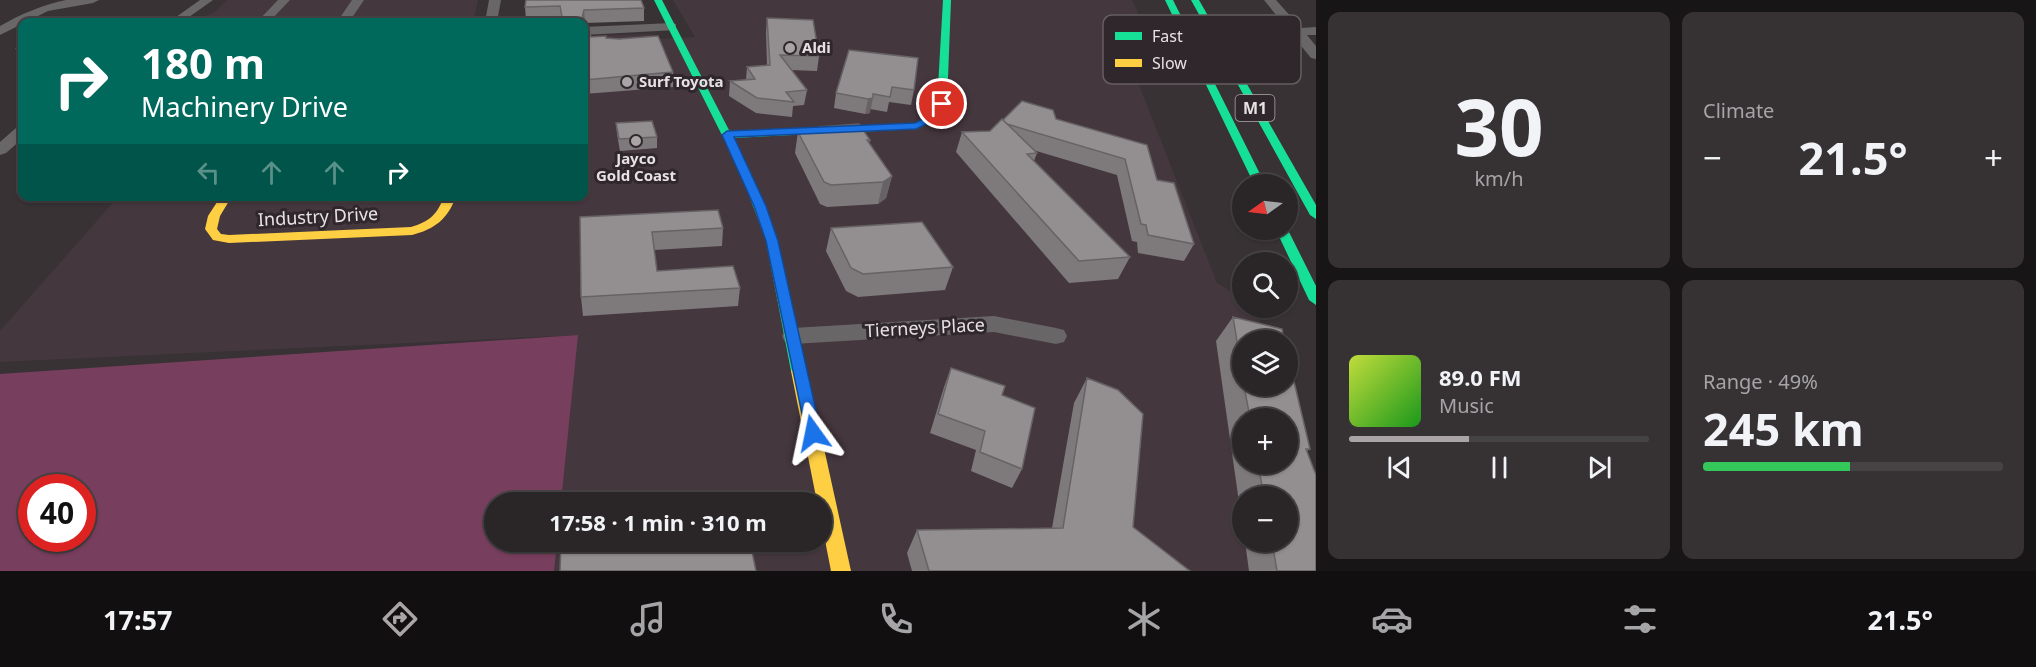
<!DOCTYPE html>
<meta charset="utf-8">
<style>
body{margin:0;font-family:"Noto Sans",sans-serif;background:#363234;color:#f1f3f6;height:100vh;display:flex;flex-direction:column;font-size:22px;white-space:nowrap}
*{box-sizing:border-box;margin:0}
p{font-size:20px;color:#a5a5a8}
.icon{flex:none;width:33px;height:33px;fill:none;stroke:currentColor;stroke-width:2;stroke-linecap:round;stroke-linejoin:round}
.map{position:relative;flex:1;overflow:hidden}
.panel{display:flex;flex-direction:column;gap:12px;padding:12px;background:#171516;width:720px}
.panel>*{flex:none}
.hud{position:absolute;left:18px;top:18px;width:570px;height:183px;border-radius:12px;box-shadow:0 2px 4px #0004,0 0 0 2px #464345;background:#00695c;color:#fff;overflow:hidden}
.needle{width:39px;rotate:256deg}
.buttons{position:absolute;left:1232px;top:174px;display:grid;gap:12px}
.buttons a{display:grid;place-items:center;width:66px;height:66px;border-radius:50%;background:#2a2628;box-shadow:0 2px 4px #0004,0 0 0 2px #464345;font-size:30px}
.speed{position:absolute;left:18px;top:474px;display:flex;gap:12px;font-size:30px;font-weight:700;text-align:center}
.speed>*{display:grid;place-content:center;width:78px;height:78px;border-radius:50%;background:#2a2628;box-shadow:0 2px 4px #0004,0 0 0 2px #464345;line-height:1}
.speed .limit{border:9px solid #d22;background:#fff;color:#111}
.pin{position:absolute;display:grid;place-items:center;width:51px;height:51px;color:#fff;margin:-26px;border:3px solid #fff;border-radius:50%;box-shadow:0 2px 6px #0007}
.me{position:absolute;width:66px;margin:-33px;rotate:348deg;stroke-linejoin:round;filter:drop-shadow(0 0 4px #0008)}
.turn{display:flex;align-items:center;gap:21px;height:126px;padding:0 24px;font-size:27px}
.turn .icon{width:78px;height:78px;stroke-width:2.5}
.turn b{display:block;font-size:42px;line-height:51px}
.lanes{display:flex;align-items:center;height:57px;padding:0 24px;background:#0003;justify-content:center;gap:30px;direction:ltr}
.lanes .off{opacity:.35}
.big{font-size:45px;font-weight:700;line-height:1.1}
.panel .tile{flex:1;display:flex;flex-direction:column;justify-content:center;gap:9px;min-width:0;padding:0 21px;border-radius:12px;background:#363234}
.panel .dial{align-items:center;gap:0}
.dial b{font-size:78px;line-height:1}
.song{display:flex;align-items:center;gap:18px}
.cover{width:72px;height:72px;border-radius:9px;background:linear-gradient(135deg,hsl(70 70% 55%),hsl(120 70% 35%))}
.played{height:6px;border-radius:3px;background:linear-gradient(90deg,#aaa4a7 40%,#464345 40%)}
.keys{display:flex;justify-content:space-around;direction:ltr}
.heat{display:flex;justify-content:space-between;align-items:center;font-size:33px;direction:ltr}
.charge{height:9px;border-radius:4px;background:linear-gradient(90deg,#34c759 49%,#464345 0)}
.panel .tiles{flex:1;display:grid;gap:12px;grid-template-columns:repeat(2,1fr)}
.trip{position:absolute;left:484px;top:492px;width:348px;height:60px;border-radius:30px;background:#2a2628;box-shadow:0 2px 4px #0004,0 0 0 2px #464345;font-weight:700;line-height:60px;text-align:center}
.tabs{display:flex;height:96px;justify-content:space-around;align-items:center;background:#110f10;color:#a5a5a8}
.tabs .icon{width:42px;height:42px}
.tabs .selected{color:#aaa4a7}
.tabs b{font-size:27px;color:#f1f3f6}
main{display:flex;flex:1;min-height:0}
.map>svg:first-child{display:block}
</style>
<main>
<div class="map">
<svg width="1316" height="571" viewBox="0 0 1316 571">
<rect width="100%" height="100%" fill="#383235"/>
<!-- built -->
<path fill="#45373e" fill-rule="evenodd" d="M227,0h251l-5,22h-279l22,-11z
M673,0h459l17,37 -27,5 95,241 25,15v10h15l7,32h-22v124h45l29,107h-784l6,-29h284v-40h-277l32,-167 -577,27v-31l118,-134 466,-1v-160l68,-2 10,5 33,-2zM1242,496h45v46h-45z"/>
<!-- green -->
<path fill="#783e5d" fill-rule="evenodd" d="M578,335l-17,167h-66v40h62l-3,29h-554v-197zM32,488h50v50h-50z"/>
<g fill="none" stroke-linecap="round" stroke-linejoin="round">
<!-- lane -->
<path fill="#696667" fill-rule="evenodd" d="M22,47v4l-7,-2 1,-1z"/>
<!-- street -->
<path fill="#696667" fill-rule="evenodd" d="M66,0h33l-6,3 -45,8 -48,24v-9c21,-12 42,-21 66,-26z
M200,0h13l-31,22h-13z
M278,0h12l-21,22h-12z
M352,0h12l-15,22h-12z
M489,0h12l-4,22h-12z
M1264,0h12l25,28 15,-1v8h-9l9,11v13l-5,-1z
M672,23l4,1v6l-92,5v-8z
M22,126v13l-16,14 -6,2v-13l16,-14z
M994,316l62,12 8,2 3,6 -3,6 -8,2 -62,-12 -201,12 -8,-2 -3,-6 3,-6 8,-2z"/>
<!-- fast -->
<path fill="#16e098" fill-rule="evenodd" d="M654,0h8l68,132 185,-9 15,-8 7,-11 6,-104h8l-4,104 -10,15 -20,10 -184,9 17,33 28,70 29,130 -3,4h-10l-3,-4 -25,-130 -26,-70z
M1165,0h8l92,184h-11z
M1191,0h8l117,205v14l-6,-4z
M1287,228l29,58v19l-7,-5 -33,-70z"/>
<!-- slow -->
<path fill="#ffcf43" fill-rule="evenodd" d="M221,196h11l-12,20 -3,13 4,5 8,1 182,-8c18,-5 27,-13 33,-31h12c-8,23 -21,33 -44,39l-183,8 -16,-3 -8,-11 3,-13z
M799,365l5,2 3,4 44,200h-20l-9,-46v-23h-5l-26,-131 3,-4z"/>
</g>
<!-- wall -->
<path fill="#7e7a7c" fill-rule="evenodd" d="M526,0l118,8v13l-59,2 6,14 15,1 67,34v15l-89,7v-72h-22l-1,-4 -35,2 -1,-13z
M767,18l52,38 -2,15 -26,-1 16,20 -3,15 -11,1 -1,11 -36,-4 -27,-17 1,-15 16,-1 1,-13 20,-2 -1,-33z
M849,50l65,40 -3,15 -22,-3 -2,10 -17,-3v4l-5,1 -31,-6 2,-15z
M1056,119l91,26 10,35 37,64 -10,17 -46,-8 -1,-11 -5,-1 -15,-66 -84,-25 4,3 -3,8 96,96 -12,22 -49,4 -113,-131 6,-20 28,-1 13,-11z
M616,123l41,14v11l-37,3 -3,-17z
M820,127l50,13 -1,4 23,32 -6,22 -8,6 -51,3 -7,-3 -25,-51 3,-21 22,-1z
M580,217l143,11 -1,18 -68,4 3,21 83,17 -2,18 -155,10 -2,-19z
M831,228l122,39 -8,23 -87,7 -12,-6 -20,-40z
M1233,317l9,23v46h45l23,63 -3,2 9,120h-67l-4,-29h42v-46h-45v27l-26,-182zM1242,418h45v46h-45z
M951,368l51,27 20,74 -10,19 -41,-17 5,-21 -46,-17 14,-46z
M1087,378l46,149 57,44h-278l-5,-18 10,-23 135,-2 22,-125z"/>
<!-- shaded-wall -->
<path fill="#676365" d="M584,10l1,13 -4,-1z
M873,98l-3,15 -5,1 3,-15z
M892,176l-6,22 -8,6 5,-22z"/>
<!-- building -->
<path fill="#938e90" stroke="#676365" stroke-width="1.5" d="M526,0h115l3,8 -60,2 -3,12h2h-20l-3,-16 -35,1z
M767,18l46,2 6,36 -39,-1 27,35 -21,2 8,10 -37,-4 -27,-17 25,-2 -8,-12 23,-2z
M584,23l3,1 4,13 15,-1v2l13,1 39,-3 15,36 -89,8z
M849,50l69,8 -4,32 -22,-3 -2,10 -17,-3v4l-5,1 -32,-6z
M1022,101l31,9 3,9 91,26 10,35 17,3 20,61 -46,-9 -2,-10 -5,-1 -16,-65 -118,-35 -4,-4z
M1002,119l35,34 -10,1 103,103 -51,4 -117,-129 28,-1z
M652,121l5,16 -38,2 -3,-16z
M859,124l11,16h-3l25,36 -9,6 -52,3 -7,-3 -26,-50 25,-1 -3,-4z
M718,210l5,18 -71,4 5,39 76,-5 7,22 -159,9 -1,-80z
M922,222l31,45 -90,7 -12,-6 -20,-40z
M1233,317l49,12 2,11h-42v31z
M1287,352l23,97h-4l10,26v96h-39l-5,-29h15v-46h-23l-6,-32h29v-46h-37l-6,-32h43z
M951,368l54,18 -3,9 33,13 -13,61 -42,-17 5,-21 -47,-17z
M1087,378l31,12 25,24 -10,113 57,44h-261l-12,-41 146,-2z
M561,542h189l6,29h-196z"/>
<!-- route -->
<path fill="#1a73e8" stroke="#114b97" stroke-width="1.5" d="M942,101l5,3 -9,15 -22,10 -182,8 32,69 12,35 43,192 -2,5 -6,2 -6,-2 -41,-197 -12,-35 -32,-71 5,-4 188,-8 16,-8 8,-13z"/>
<!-- markers -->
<g fill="#aaa4a7" stroke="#2f272b" stroke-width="2">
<circle cx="790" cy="48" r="6"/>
<circle cx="627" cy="82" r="6"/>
<circle cx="636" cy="141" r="6"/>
</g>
<g text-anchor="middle" stroke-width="6" stroke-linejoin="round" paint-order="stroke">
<!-- far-poi labels -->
<g font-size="15" font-weight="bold" fill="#e7e1e4" stroke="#2f272b" text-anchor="start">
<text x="802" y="53">Aldi</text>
<text x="639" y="87">Surf Toyota</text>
<text x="636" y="164" text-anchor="middle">Jayco<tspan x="636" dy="17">Gold Coast</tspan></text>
</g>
<!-- shield labels -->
<rect fill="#2f272b" stroke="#b0a9ac" stroke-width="1.5" x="1235.5" y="95" width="39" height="26" rx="4.5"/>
<g font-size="16" font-weight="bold" fill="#e7e1e4">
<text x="1255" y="114">M1</text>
</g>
<!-- street labels -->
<g font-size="18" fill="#e7e1e4" stroke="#2f272b">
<text transform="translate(318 217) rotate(-3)" y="6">Industry Drive</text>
<text transform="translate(925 328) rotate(-3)" y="6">Tierneys Place</text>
</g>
</g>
<!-- legend -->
<rect x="1103" y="15" width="198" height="69" rx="9" fill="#2f272b" stroke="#665f62" stroke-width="1.5"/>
<rect x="1115" y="32" width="27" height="8" fill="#16e098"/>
<rect x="1115" y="59" width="27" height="8" fill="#ffcf43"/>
<g font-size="16" fill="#e7e1e4">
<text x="1152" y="42">Fast</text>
<text x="1152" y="69">Slow</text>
</g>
</svg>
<div class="buttons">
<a><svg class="needle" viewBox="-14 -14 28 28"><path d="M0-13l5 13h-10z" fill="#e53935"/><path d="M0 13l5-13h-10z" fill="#a5a5a8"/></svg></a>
<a><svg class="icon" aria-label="search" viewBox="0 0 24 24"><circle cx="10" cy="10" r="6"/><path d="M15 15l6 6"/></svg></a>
<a><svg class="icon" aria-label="layers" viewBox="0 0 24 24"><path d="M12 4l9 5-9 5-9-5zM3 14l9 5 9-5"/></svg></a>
<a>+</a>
<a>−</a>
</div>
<div class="speed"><div class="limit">40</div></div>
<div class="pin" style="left:942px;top:104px;background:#d93025"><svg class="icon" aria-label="arrive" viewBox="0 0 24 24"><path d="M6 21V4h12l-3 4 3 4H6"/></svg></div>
<svg class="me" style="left:813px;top:433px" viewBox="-20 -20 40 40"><path d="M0-17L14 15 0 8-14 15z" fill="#1a73e8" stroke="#fff" stroke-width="4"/></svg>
<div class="trip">17:58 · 1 min · 310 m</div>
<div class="hud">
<div class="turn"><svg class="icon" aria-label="right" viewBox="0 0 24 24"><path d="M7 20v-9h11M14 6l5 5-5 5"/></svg><div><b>180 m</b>Machinery Drive</div></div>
<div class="lanes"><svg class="icon off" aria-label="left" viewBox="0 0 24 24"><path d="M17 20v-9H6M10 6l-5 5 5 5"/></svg><svg class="icon off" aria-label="ahead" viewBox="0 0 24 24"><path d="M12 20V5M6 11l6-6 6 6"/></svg><svg class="icon off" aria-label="ahead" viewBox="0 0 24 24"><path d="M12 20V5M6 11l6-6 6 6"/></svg><svg class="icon" aria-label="right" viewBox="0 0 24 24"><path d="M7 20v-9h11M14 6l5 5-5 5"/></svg></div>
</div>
</div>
<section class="panel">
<div class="tiles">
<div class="tile dial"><b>30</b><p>km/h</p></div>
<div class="tile"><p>Climate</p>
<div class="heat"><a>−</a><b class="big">21.5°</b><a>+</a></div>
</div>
<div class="tile">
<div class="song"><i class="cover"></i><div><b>89.0 FM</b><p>Music</p></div></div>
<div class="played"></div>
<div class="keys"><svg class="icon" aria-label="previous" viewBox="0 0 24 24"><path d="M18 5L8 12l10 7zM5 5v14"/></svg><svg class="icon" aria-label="pause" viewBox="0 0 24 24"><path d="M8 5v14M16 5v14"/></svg><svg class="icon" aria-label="next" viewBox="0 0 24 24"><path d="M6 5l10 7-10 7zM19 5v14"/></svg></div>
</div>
<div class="tile"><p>Range · 49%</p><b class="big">245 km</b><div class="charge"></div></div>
</div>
</section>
</main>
<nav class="tabs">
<b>17:57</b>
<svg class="icon selected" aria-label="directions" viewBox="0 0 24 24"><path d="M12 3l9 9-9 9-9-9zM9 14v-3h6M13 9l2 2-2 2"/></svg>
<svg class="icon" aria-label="music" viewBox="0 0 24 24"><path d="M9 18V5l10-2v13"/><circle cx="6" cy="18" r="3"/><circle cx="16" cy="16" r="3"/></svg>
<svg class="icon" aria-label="phone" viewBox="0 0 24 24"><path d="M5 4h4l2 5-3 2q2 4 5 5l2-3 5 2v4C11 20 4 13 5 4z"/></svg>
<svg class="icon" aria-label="climate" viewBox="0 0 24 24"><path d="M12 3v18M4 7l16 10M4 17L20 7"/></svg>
<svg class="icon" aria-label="car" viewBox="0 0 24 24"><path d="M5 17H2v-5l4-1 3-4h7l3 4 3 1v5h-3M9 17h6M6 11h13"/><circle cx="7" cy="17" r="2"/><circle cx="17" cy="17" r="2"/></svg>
<svg class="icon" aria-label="filters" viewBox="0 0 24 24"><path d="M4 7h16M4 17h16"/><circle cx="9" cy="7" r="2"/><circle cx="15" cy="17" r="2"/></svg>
<b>21.5°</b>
</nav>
